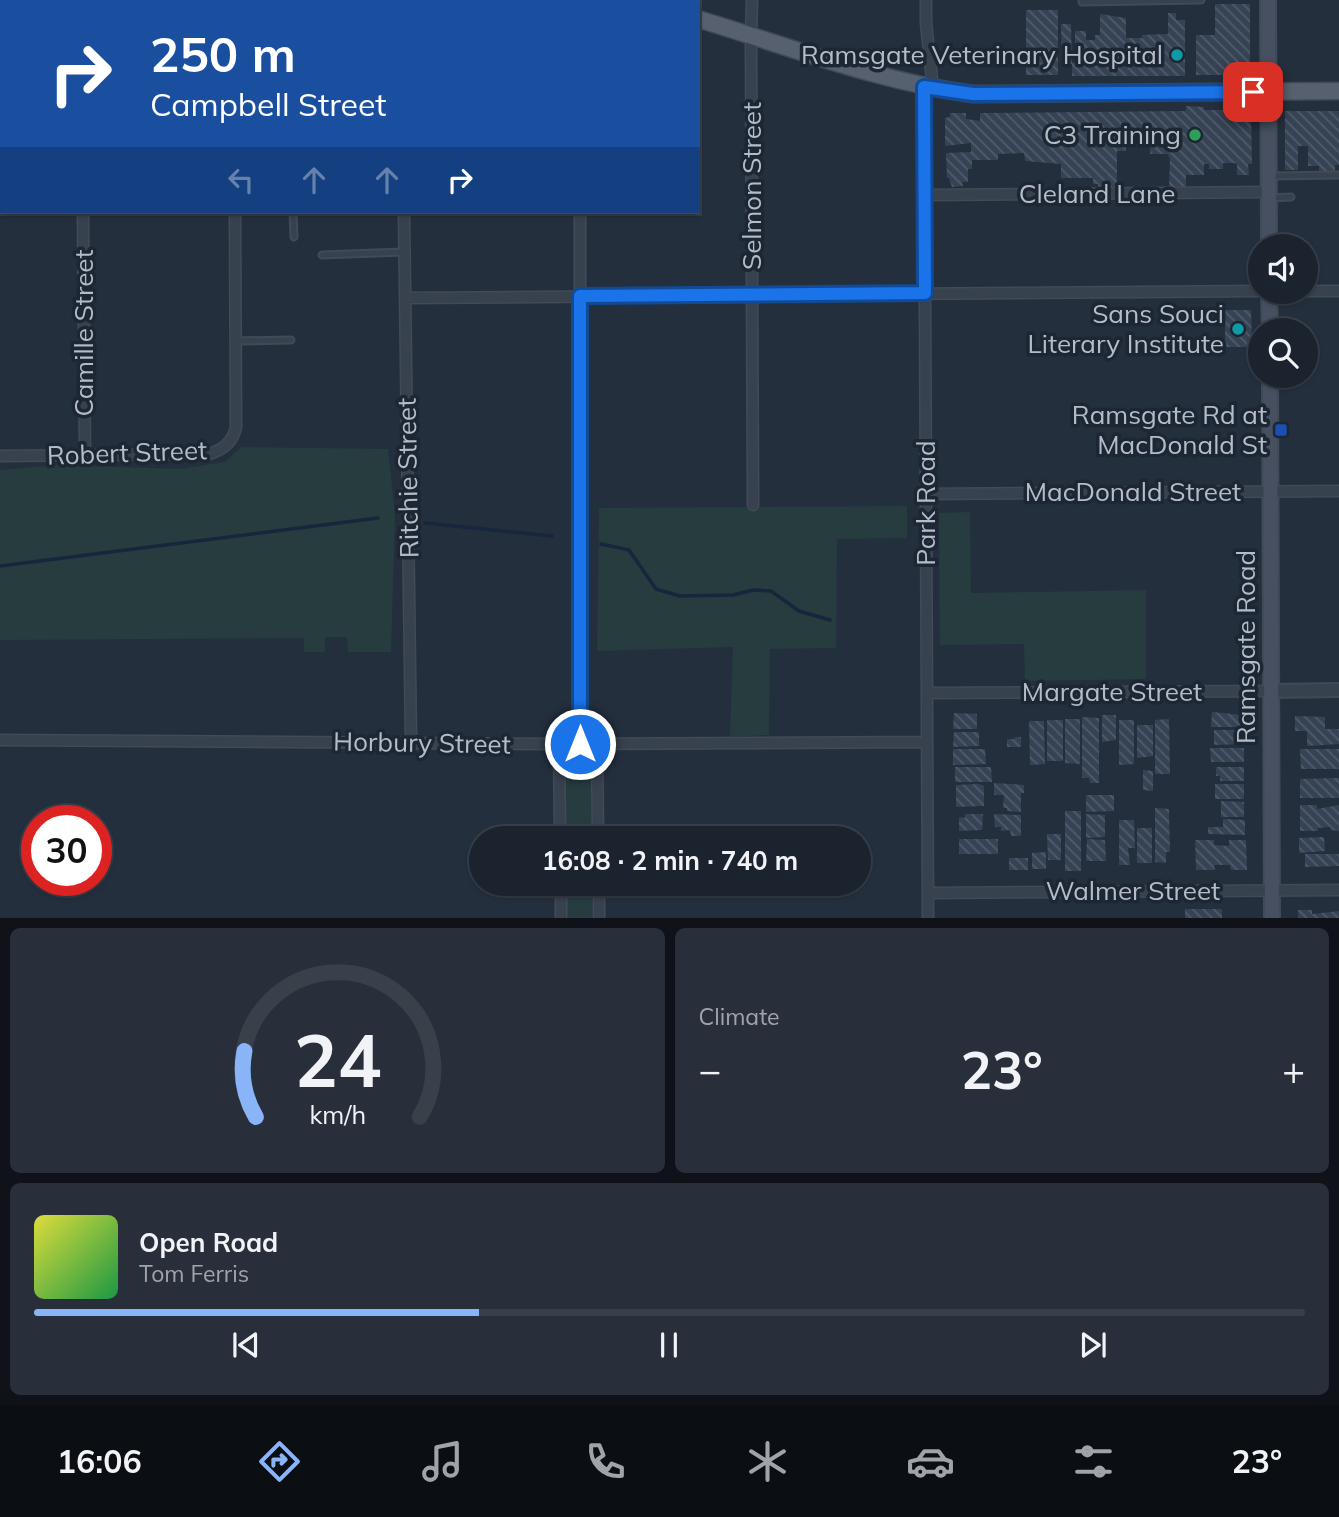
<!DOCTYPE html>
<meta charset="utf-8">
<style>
body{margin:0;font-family:Mulish,sans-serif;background:#282f3a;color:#f1f3f6;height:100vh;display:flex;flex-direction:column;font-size:26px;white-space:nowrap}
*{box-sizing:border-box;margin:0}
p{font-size:23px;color:#a0a4aa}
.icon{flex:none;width:38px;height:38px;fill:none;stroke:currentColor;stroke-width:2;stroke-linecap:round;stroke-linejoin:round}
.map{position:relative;height:918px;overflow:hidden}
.drawer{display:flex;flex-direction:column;gap:10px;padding:10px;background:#0f1319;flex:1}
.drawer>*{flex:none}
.hud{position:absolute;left:0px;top:0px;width:700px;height:214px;box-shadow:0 2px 5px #0004,0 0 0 2px #39404a;background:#1a4fa0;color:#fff;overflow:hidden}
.controls{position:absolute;left:1248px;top:234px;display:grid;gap:14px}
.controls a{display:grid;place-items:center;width:70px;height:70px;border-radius:50%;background:#1b232e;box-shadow:0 2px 5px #0004,0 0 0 2px #39404a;font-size:35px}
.speed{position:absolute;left:21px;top:805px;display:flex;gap:14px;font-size:35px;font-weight:700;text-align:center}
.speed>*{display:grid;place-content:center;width:91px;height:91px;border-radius:50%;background:#1b232e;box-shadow:0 2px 5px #0004,0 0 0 2px #39404a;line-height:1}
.speed .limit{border:10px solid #d22;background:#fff;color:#111}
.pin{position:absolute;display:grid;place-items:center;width:60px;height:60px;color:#fff;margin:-30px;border-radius:14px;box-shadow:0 4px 10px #0006}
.me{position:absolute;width:77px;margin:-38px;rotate:0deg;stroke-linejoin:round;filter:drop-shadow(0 0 5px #0008)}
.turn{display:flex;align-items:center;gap:24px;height:147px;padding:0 35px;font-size:32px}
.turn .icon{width:91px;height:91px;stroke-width:2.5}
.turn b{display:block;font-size:49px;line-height:60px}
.lanes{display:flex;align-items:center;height:66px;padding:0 35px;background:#0003;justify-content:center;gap:35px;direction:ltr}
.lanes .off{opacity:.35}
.big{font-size:52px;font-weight:700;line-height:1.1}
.drawer .tile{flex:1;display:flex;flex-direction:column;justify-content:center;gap:10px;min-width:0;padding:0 24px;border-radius:10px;background:#282f3a}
.drawer .dial{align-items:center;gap:0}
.dial svg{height:182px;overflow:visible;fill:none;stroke:#39404a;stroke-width:7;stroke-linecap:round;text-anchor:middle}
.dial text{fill:#f1f3f6;stroke:none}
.song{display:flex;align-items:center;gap:21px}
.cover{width:84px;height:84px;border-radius:10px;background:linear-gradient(135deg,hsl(60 70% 55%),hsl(140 70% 35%))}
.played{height:7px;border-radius:4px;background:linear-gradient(90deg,#8ab4f8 35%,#39404a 35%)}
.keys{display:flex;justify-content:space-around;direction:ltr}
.heat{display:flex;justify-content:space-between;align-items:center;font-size:38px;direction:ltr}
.drawer .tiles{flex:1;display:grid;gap:10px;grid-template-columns:1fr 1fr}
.tile:last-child{grid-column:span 2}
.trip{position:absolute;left:469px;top:826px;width:402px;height:70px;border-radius:35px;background:#1b232e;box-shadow:0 2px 5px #0004,0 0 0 2px #39404a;font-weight:700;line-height:70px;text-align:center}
.tabs{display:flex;height:112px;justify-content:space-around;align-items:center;background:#0b0e12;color:#a0a4aa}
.tabs .icon{width:49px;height:49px}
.tabs .on{color:#8ab4f8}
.tabs b{font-size:32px;color:#f1f3f6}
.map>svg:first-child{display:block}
</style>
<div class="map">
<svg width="1339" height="919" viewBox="0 0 1339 919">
<defs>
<pattern id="building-back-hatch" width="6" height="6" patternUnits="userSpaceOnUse" patternTransform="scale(1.75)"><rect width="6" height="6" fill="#364354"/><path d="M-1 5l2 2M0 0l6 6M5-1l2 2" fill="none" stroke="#515c6b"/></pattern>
</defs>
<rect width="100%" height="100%" fill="#242f3e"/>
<!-- green -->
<path fill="#263c3f" d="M241,447l147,2 7,65 -4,138h-43l-1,-15h-22v15h-21v-14l-304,2v-170l58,-5 121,4 46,-7z
M907,506v32l-70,1 -1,109 -66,1 -1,86 -39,2 3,-90 -136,4 2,-143z
M970,512l1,81 175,-3v89l-121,2 -1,-37 -84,1 -1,-132z
M574,751l13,1 4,8 1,78h-26l-1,-76 2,-5z
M567,884h25v34h-25z"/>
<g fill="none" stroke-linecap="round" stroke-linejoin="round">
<!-- stream -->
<path stroke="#17263c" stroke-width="3.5" d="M425,523l127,13
M601,544l28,6 27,39 24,7 53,-1 20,-5 18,1 28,20 31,9
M0,566l378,-48"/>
</g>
<!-- building -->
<path fill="url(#building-back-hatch)" d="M1215,4h35v68l-4,3h-50v-40h19z
M1026,10h32v65h-32z
M1168,13h8v7h9v56h-113v-12l-10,1 -1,-41h10l1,39 3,-1v-31h11v9h9v-5h5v-21l26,4v20h16v-3l26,-1z
M1186,106l18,1v3h45l2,4 1,50h-4l1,11h-12v-11l-3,-1h-11v6h-14v-5h-5v11h-18v12h-17l1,-28 -2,-5h-18v-8h-24v5h-9v37h-19v-4h-5v-6h-32v-14l-36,-3 -1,-8 -26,1v6h-26v9h-4v13h-6l1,4 -11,1 -3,-9h-2l-1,-25 25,-1v-9l-26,3v-28l5,-1v-4h16v6l14,2v-8l206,-2z
M1285,111h54v54h-4v6h-16v-5h-11v-20h-10v24h-13z
M1225,310h26l1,37h-27z
M1212,712l30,3 1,12h-32z
M954,713l23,1v15h-24z
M1102,715h14v25l-14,2z
M1295,716l30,1v12h14v15l-32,2v-15h-12z
M1082,717l17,1v65h-9l-1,-5h-7z
M1065,719h15v45l-15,-1z
M1169,719l1,55h-15v-54z
M1047,720h16v41h-16z
M1119,720h15v44l-15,1z
M1029,721h15l1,43 -15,1z
M1137,725h16v31l-16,2z
M1214,730h29v14l-29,1z
M954,732h25v14l-26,1z
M1014,737h7v10h-14v-8h8z
M1210,748h34v14h-33z
M953,749h32l1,15 -33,1z
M1300,749h39v20h-38z
M955,767h36l1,15h-37z
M1216,767h28v14h-24v-5h-4z
M1143,770l10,1v20l-10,-1z
M1339,778v20h-39v-19z
M994,783l30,2v8h-3v19l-14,-1v-3h-4l1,-13h-10z
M979,784l5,2v20l-28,1v-22z
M1215,784h29v15h-29z
M1086,795h28v16l-28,1z
M1221,801l23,1v15h-23z
M1300,805h17v4l22,-4v26l-8,-1 -1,-3 -12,1v3h-18z
M1155,808l14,1 1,43h-4v11l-11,-1z
M1065,811h16v27h-2h2v33h-16z
M965,814h18l-1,16 -23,1v-14l6,1z
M994,814l27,1v21h-10l-1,-6 -9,1v-4h-6z
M1086,814l19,1v22l-19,1z
M1223,819l22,1v15l-37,-1v-7h15z
M1119,820h15l1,28h-7l2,17h-11z
M1137,828h15v35h-15z
M1047,834h14v26h-13z
M1324,837l1,14 -26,2v-15z
M959,839h39v15h-39z
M1087,839l18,1 1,21h-20z
M1195,840h19v5l15,1v-6h17l1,30h-16l-1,-5h-16l1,5h-19z
M1046,852v17h-14v-16z
M1305,854h34v12l-34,1z
M1009,858h19v12h-19z
M1185,909h37v10h-37z
M1298,910h14v4l27,-3v8h-41z"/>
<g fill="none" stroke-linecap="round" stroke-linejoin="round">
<defs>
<path id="service" d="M1082,2l119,-2
M1269,176l70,-1
M1270,198l21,-1
M293,212l1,25
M322,255l82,-3
M235,341l56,-1"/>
<path id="minor" d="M81,0v2
M234,0v2
M402,0v2
M579,0v2
M752,0l-1,35 2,470
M926,0v23l7,66
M924,87l4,832
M925,195l344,-3
M83,212l2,243
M404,212l7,532
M580,212v532
M1306,291h33
M405,298l855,-7
M0,456l209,-2c14,-4 24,-12 27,-27l-1,-215
M926,494l413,-3
M927,693l344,-2
M0,740l559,4 368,-2
M559,744l1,94
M597,744l1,94
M561,884v35
M599,884v35
M928,893l411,-3"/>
<path id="tertiary" d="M1271,691l68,-1"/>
<path id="secondary" d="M1268,0l1,247
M1269,292l1,39
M1270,376l2,543"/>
<path id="primary" d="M635,0l5,2
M698,19c90,27 181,63 275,75l366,-3"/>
</defs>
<!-- service casing -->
<use href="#service" stroke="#414a57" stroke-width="9"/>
<!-- minor casing -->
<use href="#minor" stroke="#414a57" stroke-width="13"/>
<!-- tertiary casing -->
<use href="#tertiary" stroke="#414a57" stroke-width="16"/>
<!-- secondary casing -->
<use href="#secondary" stroke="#414a57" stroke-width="18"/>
<!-- primary casing -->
<use href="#primary" stroke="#414a57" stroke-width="19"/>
<!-- service -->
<use href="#service" stroke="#38414e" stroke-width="5"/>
<!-- minor -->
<use href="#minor" stroke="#38414e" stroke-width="10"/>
<!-- tertiary -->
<use href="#tertiary" stroke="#38414e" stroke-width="12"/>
<!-- secondary -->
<use href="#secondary" stroke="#465061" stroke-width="14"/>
<!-- primary -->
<use href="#primary" stroke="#56606e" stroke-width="16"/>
</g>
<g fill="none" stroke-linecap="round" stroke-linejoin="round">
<defs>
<path id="route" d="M580,744v-448l345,-3 -1,-206 49,7 280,-2"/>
</defs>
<!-- route casing -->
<use href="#route" stroke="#114b97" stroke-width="18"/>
<!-- route -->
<use href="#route" stroke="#1a73e8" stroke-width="12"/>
</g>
<!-- markers -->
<g fill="#0f9aa8" stroke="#1d2633" stroke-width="2.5">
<circle cx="1177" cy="55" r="7"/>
<circle cx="1238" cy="329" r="7"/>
</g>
<circle fill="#2e9e5b" stroke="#1d2633" stroke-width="2.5" cx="1195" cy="135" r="7"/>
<rect fill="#1a4fb4" stroke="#1d2633" stroke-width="2.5" x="1274" y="423" width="14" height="14" rx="3.5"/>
<g text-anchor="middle" stroke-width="7" stroke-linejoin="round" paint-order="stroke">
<!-- poi labels -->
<g font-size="26" fill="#b4bcc9" stroke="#1d2633" text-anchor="end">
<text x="1163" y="64">Ramsgate Veterinary Hospital</text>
<text x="1181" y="144">C3 Training</text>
<text x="1224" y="323">Sans Souci<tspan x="1224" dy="30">Literary Institute</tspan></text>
<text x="1267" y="424">Ramsgate Rd at<tspan x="1267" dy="30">MacDonald St</tspan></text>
</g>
<!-- street labels -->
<g font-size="26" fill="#b4bcc9" stroke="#1d2633">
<text transform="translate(752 186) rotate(-90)" y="9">Selmon Street</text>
<text x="1097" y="203">Cleland Lane</text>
<text transform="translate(84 333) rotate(-90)" y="9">Camille Street</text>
<text transform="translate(127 453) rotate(-2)" y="9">Robert Street</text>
<text transform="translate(408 478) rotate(-91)" y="9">Ritchie Street</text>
<text x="1133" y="501">MacDonald Street</text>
<text transform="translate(926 503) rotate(-90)" y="9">Park Road</text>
<text transform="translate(1246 647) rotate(-90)" y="9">Ramsgate Road</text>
<text x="1112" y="701">Margate Street</text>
<text transform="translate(422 743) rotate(1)" y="9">Horbury Street</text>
<text x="1133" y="900">Walmer Street</text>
</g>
</g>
</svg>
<div class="controls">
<a><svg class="icon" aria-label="sound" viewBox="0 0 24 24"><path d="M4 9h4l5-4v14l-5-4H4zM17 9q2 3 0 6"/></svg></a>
<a><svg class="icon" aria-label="search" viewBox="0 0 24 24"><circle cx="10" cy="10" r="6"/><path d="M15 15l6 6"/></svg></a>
</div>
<div class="speed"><div class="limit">30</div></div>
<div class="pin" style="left:1253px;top:92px;background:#d93025"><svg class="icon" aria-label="arrive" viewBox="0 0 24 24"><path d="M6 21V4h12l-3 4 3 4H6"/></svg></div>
<svg class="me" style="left:580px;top:744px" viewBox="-20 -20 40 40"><circle r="17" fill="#1a73e8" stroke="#fff" stroke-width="3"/><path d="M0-11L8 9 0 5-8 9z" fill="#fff"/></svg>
<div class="trip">16:08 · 2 min · 740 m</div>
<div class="hud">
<div class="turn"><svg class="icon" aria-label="right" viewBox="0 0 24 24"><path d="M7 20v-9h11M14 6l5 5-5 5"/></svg><div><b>250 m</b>Campbell Street</div></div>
<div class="lanes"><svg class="icon off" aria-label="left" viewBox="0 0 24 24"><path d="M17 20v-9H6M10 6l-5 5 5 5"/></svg><svg class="icon off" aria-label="ahead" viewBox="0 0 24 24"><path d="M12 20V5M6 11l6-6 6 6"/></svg><svg class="icon off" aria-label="ahead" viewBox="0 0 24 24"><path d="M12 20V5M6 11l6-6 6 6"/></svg><svg class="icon" aria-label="right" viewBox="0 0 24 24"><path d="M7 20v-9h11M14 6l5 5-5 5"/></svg></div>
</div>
</div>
<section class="drawer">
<div class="tiles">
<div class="tile dial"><svg viewBox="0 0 100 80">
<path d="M14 69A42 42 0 1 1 86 69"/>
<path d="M14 69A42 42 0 0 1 9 40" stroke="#8ab4f8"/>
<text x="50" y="56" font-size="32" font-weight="700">24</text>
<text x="50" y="72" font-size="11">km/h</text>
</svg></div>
<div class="tile"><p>Climate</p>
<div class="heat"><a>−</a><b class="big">23°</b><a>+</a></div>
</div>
<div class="tile">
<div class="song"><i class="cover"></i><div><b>Open Road</b><p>Tom Ferris</p></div></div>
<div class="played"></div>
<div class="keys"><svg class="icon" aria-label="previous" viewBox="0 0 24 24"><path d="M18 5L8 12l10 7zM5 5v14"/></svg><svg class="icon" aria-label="pause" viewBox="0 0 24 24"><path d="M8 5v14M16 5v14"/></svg><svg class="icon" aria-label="next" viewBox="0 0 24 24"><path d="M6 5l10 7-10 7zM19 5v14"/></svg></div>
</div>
</div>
</section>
<nav class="tabs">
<b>16:06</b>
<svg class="icon on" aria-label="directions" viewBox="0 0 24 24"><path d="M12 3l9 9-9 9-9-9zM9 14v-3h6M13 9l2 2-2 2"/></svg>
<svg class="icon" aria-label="music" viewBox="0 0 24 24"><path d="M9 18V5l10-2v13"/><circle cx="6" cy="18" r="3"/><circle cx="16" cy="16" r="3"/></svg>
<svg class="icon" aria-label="phone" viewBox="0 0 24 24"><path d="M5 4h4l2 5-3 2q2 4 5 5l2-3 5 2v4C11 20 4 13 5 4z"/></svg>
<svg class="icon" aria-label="climate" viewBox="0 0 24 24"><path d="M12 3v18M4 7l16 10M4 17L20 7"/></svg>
<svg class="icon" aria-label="car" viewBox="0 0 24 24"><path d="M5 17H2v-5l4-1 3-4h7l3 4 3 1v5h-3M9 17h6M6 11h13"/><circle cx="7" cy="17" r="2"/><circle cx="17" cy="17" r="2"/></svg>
<svg class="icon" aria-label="filters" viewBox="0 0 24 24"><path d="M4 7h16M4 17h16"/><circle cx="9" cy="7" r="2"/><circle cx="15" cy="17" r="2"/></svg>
<b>23°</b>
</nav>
